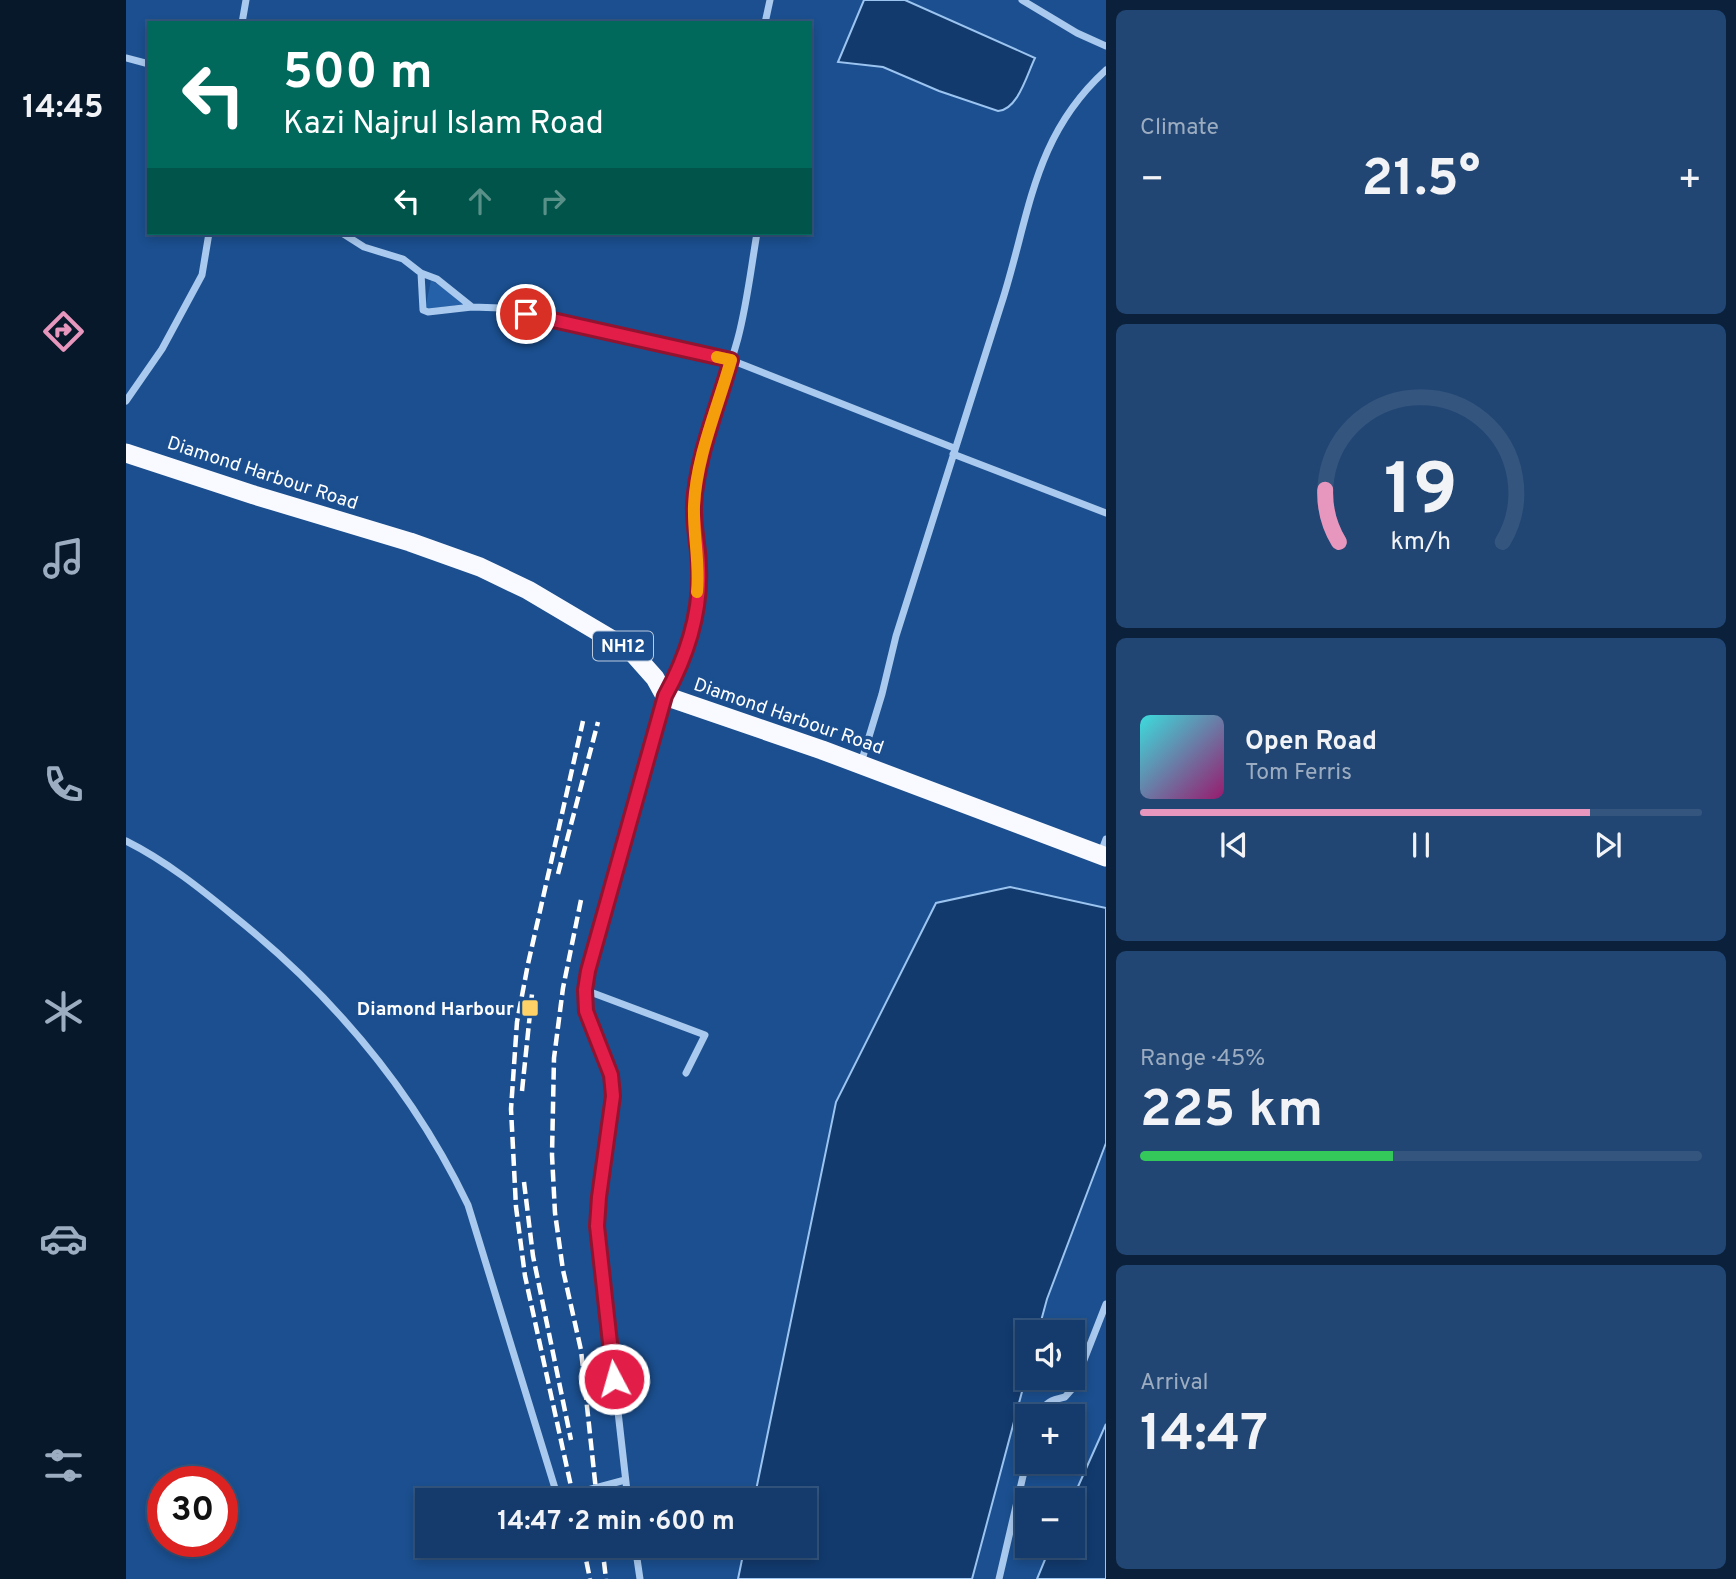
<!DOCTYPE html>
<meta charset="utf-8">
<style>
body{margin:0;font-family:Overpass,sans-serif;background:#214673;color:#f1f3f6;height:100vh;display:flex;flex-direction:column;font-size:26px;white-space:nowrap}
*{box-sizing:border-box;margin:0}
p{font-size:23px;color:#9dadc1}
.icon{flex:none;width:38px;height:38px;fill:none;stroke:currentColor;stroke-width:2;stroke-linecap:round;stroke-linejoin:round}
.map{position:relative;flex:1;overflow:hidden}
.panel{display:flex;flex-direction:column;gap:10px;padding:10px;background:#0b203b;width:630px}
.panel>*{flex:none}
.hud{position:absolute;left:21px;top:21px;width:665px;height:214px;border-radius:0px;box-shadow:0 4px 10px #0003,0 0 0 2px #33557e;background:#00695c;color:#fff;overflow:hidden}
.fabs{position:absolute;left:889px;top:1320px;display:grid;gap:14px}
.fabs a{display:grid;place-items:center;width:70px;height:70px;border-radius:0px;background:#143b6b;box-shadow:0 4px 10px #0003,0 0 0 2px #33557e;font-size:35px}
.speed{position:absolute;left:21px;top:1466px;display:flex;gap:14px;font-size:35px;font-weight:700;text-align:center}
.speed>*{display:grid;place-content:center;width:91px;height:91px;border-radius:50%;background:#143b6b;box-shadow:0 4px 10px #0003,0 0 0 2px #33557e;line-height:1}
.speed .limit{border:10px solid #d22;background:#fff;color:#111}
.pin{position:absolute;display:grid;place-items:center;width:60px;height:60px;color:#fff;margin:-30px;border:4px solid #fff;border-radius:50%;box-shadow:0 2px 7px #0007}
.me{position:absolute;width:77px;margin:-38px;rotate:354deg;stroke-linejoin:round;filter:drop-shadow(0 0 5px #0008)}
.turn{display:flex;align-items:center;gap:24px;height:147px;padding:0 21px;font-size:32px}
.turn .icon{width:91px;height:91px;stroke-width:2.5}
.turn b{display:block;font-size:49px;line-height:60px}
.lanes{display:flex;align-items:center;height:66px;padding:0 21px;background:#0003;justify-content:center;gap:35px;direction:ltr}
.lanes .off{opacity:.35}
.big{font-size:52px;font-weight:700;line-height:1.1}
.panel .tile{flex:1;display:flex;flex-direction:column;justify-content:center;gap:10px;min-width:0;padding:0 24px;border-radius:10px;background:#214673}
.panel .dial{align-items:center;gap:0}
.dial svg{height:182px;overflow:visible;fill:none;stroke:#33557e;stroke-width:7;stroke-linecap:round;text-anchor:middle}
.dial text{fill:#f1f3f6;stroke:none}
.song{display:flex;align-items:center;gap:21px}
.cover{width:84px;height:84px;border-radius:10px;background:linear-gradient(135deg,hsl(180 70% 55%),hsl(320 70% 35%))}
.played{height:7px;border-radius:4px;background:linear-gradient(90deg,#e797bd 80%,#33557e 80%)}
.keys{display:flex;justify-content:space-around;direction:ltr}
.heat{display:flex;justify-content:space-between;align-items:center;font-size:38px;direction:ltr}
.charge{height:10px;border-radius:5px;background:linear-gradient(90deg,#34c759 45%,#33557e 0)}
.trip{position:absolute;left:289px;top:1488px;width:402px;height:70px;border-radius:0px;background:#143b6b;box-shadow:0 4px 10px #0003,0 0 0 2px #33557e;font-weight:700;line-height:70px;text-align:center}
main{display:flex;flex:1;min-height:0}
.dock{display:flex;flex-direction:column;width:126px;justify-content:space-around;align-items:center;background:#08182b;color:#9dadc1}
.dock .icon{width:49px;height:49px}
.dock .current{color:#e797bd}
.dock b{font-size:32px;color:#f1f3f6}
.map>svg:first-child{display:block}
</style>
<main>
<nav class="dock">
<b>14:45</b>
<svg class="icon current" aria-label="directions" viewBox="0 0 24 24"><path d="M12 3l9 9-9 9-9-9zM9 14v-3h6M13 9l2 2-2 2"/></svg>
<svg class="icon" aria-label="music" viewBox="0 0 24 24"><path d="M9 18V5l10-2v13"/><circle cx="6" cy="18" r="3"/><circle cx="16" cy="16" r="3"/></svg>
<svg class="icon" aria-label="phone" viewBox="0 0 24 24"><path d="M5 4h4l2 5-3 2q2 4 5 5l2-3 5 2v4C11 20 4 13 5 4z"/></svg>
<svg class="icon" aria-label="climate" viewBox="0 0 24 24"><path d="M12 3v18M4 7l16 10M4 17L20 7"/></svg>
<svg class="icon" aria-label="car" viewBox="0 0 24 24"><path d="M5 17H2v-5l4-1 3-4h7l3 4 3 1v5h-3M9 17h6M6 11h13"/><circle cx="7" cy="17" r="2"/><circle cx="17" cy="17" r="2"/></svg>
<svg class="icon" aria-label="filters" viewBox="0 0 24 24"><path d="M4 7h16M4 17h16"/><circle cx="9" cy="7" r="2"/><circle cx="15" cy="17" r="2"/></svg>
</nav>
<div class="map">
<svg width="980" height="1579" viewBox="0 0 980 1579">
<rect width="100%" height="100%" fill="#1b4f8f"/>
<!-- green -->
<path fill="#2461a8" d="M305,280l36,24 -42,5z"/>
<!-- water -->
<path fill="#123a6d" stroke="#9cc4f0" stroke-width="2" d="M738,0h41l130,58c-8,16 -17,52 -37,53l-59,-20 -56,-24 -45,-5z
M884,887l96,21v235l-59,156 -9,33h-11v41l-55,206h-234l7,-34h60v-45h-51l82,-398 100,-199z
M980,1424v155h-69l14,-34h22l-1,-45z"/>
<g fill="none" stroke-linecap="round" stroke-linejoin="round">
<!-- minor -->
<path stroke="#a9c9ee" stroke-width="7" d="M896,0l55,33 29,13
M116,23l4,-23
M639,23l5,-23
M0,58l23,6
M216,233l22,14 39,12 18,14 2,37 5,2 44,-5
M295,273l16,6 35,28 29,1 230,52 223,88
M0,401l36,-52 40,-74 7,-42
M827,454l153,59
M735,763l21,-69 14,-58c35,-109 69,-219 104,-328 30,-90 31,-170 106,-238
M0,841c40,20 75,48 109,76 97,78 179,175 233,288l90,293 67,-18
M974,855l6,-16
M459,990l120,45 -19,38
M913,1416c5,-14 13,-16 26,-19l8,-9 33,-84
M502,1500l-31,-274 2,-29 14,-101 -2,-21 -25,-64 -1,-21 3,-19 77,-275c21,-38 36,-84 34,-128 -1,-32 -7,-59 -1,-91 10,-47 27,-92 40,-139 9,-34 13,-70 19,-105
M509,1545l5,34
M873,1579l28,-120"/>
<!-- trunk -->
<path stroke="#f8faff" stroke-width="19" d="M0,453l128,42 156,47 70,25 48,23 103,61 24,27 10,18 157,54 284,107"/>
<!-- rail -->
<path stroke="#fff" stroke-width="4.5" stroke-dasharray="12 5" stroke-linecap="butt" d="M432,874l40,-152
M455,900l-18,88 -9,70 -2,97 3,58 8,57 18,80 16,150
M396,1091l10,-97
M398,1182l9,74 38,184
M448,1500l-49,-224 -9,-69 -5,-98 6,-87 11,-58 55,-243
M457,1545l7,34
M476,1545l4,34"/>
</g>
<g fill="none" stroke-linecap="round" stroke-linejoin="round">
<defs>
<path id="route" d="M400,314l205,46c-13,47 -34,95 -37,145 -1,21 5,42 5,63 2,45 -13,90 -34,128l-77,275 -3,19 1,21 25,64 2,21 -14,101 -2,29 17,153"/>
</defs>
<!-- route casing -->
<use href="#route" stroke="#92132f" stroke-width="18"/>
<!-- route -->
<use href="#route" stroke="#e11d48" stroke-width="12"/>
<!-- slow -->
<path stroke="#f59e0b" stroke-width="12" d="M571,592c3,-29 -4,-57 -3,-86 2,-49 24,-99 37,-146l-14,-3"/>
</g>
<!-- markers -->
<rect fill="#ffd166" stroke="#1b4f8f" stroke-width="2.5" x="395" y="999" width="18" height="18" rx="3.5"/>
<g text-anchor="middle" stroke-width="7" stroke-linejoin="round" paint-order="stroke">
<!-- shield labels -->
<rect fill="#1b4f8f" stroke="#bbcadd" stroke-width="2" x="467" y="631.5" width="60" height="29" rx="5"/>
<g font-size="18" font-weight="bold" fill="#fff">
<text x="497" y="652">NH12</text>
</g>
<!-- street labels -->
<g font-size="19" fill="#fff" stroke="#1b4f8f">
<text transform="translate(137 472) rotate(18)" y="7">Diamond Harbour Road</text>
<text transform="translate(663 715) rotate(19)" y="7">Diamond Harbour Road</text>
</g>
<!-- poi labels -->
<g font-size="19" font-weight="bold" fill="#fff" stroke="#1b4f8f" text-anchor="end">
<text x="388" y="1015">Diamond Harbour</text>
</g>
</g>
</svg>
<div class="fabs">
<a><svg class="icon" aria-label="sound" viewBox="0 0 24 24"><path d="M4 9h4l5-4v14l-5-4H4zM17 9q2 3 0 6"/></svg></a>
<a>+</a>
<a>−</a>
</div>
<div class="speed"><div class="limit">30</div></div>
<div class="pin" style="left:400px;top:314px;background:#d93025"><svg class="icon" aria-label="arrive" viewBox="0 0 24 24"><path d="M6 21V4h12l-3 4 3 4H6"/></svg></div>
<svg class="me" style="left:488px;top:1379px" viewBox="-20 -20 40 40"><circle r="17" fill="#e11d48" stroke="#fff" stroke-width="3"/><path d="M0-11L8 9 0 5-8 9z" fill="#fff"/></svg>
<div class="trip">14:47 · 2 min · 600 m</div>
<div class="hud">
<div class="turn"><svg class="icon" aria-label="left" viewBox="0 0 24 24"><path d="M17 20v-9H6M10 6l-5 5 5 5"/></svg><div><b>500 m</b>Kazi Najrul Islam Road</div></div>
<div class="lanes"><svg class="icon" aria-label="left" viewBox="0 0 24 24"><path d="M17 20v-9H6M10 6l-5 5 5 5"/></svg><svg class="icon off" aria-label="ahead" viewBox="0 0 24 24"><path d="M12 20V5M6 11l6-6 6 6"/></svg><svg class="icon off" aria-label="right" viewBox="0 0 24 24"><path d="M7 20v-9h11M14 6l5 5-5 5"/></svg></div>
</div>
</div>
<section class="panel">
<div class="tile"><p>Climate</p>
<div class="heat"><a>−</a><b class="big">21.5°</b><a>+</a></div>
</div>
<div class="tile dial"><svg viewBox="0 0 100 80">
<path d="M14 69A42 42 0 1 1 86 69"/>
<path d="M14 69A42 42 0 0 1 8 46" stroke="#e797bd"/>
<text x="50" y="56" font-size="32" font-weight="700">19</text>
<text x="50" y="72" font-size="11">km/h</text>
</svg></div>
<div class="tile">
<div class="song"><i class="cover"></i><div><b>Open Road</b><p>Tom Ferris</p></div></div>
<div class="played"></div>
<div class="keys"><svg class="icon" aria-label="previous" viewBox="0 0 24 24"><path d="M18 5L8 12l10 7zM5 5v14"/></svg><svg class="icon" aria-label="pause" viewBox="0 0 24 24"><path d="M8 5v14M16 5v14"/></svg><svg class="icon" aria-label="next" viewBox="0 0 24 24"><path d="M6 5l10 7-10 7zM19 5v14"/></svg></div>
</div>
<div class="tile"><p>Range · 45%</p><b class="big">225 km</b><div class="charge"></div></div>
<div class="tile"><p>Arrival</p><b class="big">14:47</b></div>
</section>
</main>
